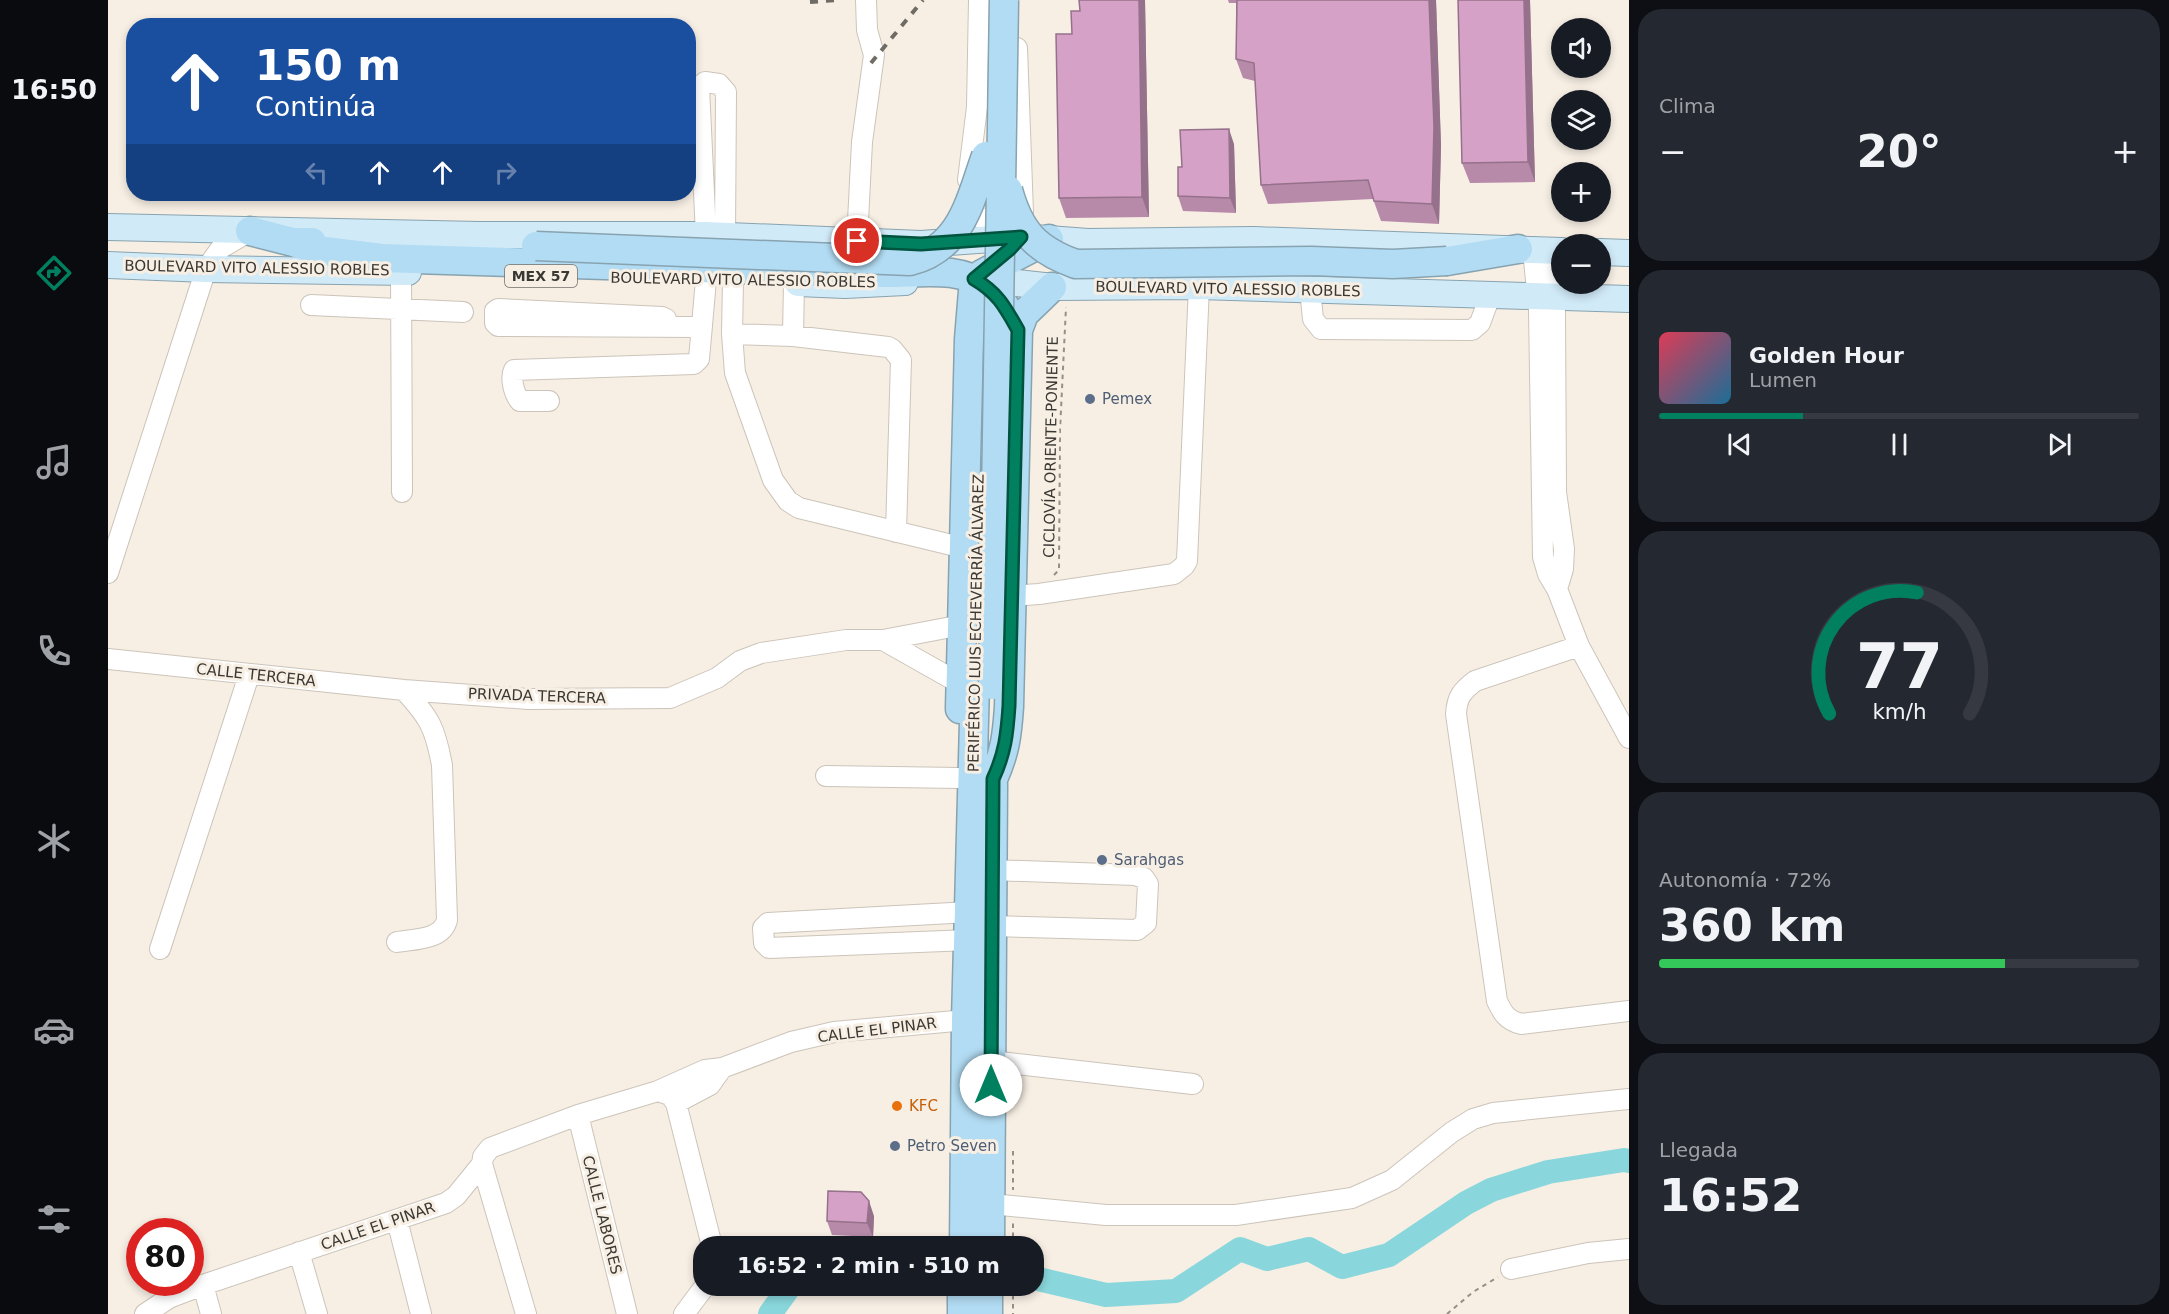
<!DOCTYPE html>
<html lang="es">
<meta charset="utf-8">
<style>
body{margin:0;font-family:"DejaVu Sans",sans-serif;background:#242831;color:#f1f3f6;height:100vh;display:flex;flex-direction:column;font-size:22px;white-space:nowrap}
*{box-sizing:border-box;margin:0}
p{font-size:20px;color:#9ea1a6}
.icon{flex:none;width:33px;height:33px;fill:none;stroke:currentColor;stroke-width:2;stroke-linecap:round;stroke-linejoin:round}
.map{position:relative;flex:1;overflow:hidden}
.sheet{display:flex;flex-direction:column;gap:9px;padding:9px;background:#0d0f14;width:540px}
.sheet>*{flex:none}
.hud{position:absolute;left:18px;top:18px;width:570px;height:183px;border-radius:24px;box-shadow:0 3px 9px #0003;background:#1a4fa0;color:#fff;overflow:hidden}
.controls{position:absolute;left:1443px;top:18px;display:grid;gap:12px}
.controls a{display:grid;place-items:center;width:60px;height:60px;border-radius:50%;background:#171b24;box-shadow:0 3px 9px #0003;font-size:30px}
.speed{position:absolute;left:18px;top:1218px;display:flex;gap:12px;font-size:30px;font-weight:700;text-align:center}
.speed>*{display:grid;place-content:center;width:78px;height:78px;border-radius:50%;background:#171b24;box-shadow:0 3px 9px #0003;line-height:1}
.speed .limit{border:9px solid #d22;background:#fff;color:#111}
.pin{position:absolute;display:grid;place-items:center;width:51px;height:51px;color:#fff;margin:-26px;border:3px solid #fff;border-radius:50%;box-shadow:0 2px 6px #0007}
.me{position:absolute;width:66px;margin:-33px;rotate:0deg;stroke-linejoin:round;filter:drop-shadow(0 0 4px #0008)}
.turn{display:flex;align-items:center;gap:21px;height:126px;padding:0 30px;font-size:27px}
.turn .icon{width:78px;height:78px;stroke-width:2.5}
.turn b{display:block;font-size:42px;line-height:51px}
.lanes{display:flex;align-items:center;height:57px;padding:0 30px;background:#0003;justify-content:center;gap:30px;direction:ltr}
.lanes .off{opacity:.35}
.big{font-size:45px;font-weight:800;line-height:1.1}
.sheet .card{flex:1;display:flex;flex-direction:column;justify-content:center;gap:9px;min-width:0;padding:0 21px;border-radius:24px;background:#242831}
.sheet .dial{align-items:center;gap:0}
.dial svg{height:156px;overflow:visible;fill:none;stroke:#363941;stroke-width:7;stroke-linecap:round;text-anchor:middle}
.dial text{fill:#f1f3f6;stroke:none}
.song{display:flex;align-items:center;gap:18px}
.cover{width:72px;height:72px;border-radius:9px;background:linear-gradient(135deg,hsl(350 70% 55%),hsl(200 70% 35%))}
.played{height:6px;border-radius:3px;background:linear-gradient(90deg,#018060 30%,#363941 30%)}
.keys{display:flex;justify-content:space-around;direction:ltr}
.heat{display:flex;justify-content:space-between;align-items:center;font-size:33px;direction:ltr}
.charge{height:9px;border-radius:4px;background:linear-gradient(90deg,#34c759 72%,#363941 0)}
.trip{position:absolute;left:585px;top:1236px;width:351px;height:60px;border-radius:24px;background:#171b24;box-shadow:0 3px 9px #0003;font-weight:800;line-height:60px;text-align:center}
main{display:flex;flex:1;min-height:0}
.tab-bar{display:flex;flex-direction:column;width:108px;justify-content:space-around;align-items:center;background:#090b0e;color:#9ea1a6}
.tab-bar .icon{width:42px;height:42px}
.tab-bar .current{color:#018060}
.tab-bar b{font-size:27px;color:#f1f3f6}
.map>svg:first-child{display:block}
</style>
<main>
<nav class="tab-bar">
<b>16:50</b>
<svg class="icon current" aria-label="directions" viewBox="0 0 24 24"><path d="M12 3l9 9-9 9-9-9zM9 14v-3h6M13 9l2 2-2 2"/></svg>
<svg class="icon" aria-label="music" viewBox="0 0 24 24"><path d="M9 18V5l10-2v13"/><circle cx="6" cy="18" r="3"/><circle cx="16" cy="16" r="3"/></svg>
<svg class="icon" aria-label="phone" viewBox="0 0 24 24"><path d="M5 4h4l2 5-3 2q2 4 5 5l2-3 5 2v4C11 20 4 13 5 4z"/></svg>
<svg class="icon" aria-label="climate" viewBox="0 0 24 24"><path d="M12 3v18M4 7l16 10M4 17L20 7"/></svg>
<svg class="icon" aria-label="car" viewBox="0 0 24 24"><path d="M5 17H2v-5l4-1 3-4h7l3 4 3 1v5h-3M9 17h6M6 11h13"/><circle cx="7" cy="17" r="2"/><circle cx="17" cy="17" r="2"/></svg>
<svg class="icon" aria-label="filters" viewBox="0 0 24 24"><path d="M4 7h16M4 17h16"/><circle cx="9" cy="7" r="2"/><circle cx="15" cy="17" r="2"/></svg>
</nav>
<div class="map">
<svg width="1521" height="1314" viewBox="0 0 1521 1314">
<rect width="100%" height="100%" fill="#f7efe4"/>
<g fill="none" stroke-linecap="round" stroke-linejoin="round">
<!-- river -->
<path stroke="#89d7dc" stroke-width="24" d="M926,1278l72,17 70,-4 64,-42 27,10 42,-10 33,18 47,-12 77,-52 25,-13 57,-18 76,-12 5,1
M662,1314l20,-28"/>
<defs>
<path id="minor" d="M909,48l6,165
M860,180l9,-73 2,-107
M857,204c10,17 30,21 46,11
M598,235l-7,-148 6,-5 14,2 7,8 -1,144
M749,241l5,-99 12,-87 -7,-25 -1,-30
M1425,250l6,61 4,246 5,17 9,15 22,57
M1442,250l5,62 1,180 8,57 -1,20 -6,20
M293,272l1,220
M625,281l-1,53 3,39 38,107 15,21 11,7 165,40
M1202,289l3,30 8,10 151,1 8,-7 10,-27
M203,305l152,7
M560,326l-2,-7 -4,-2 -164,-8 -3,2v12l3,3 204,1
M624,334l61,2 95,11 4,2 9,11 -5,172
M685,336l1,-53
M441,401h-29c-6,-7 -10,-23 -6,-31l180,-6 5,-5 7,-79
M0,573l98,-304 15,-21 29,-17
M903,596l28,-2 135,-20 10,-8 3,-5 12,-275
M775,640l78,44
M0,659l296,31 124,9 142,-1 47,-20 23,-17 21,-8 85,-13h37l79,-15
M1521,738l-50,-92 -104,35c-13,10 -18,16 -19,33l41,287c6,13 10,19 24,23l108,-13
M718,776l133,2
M884,926l145,4 9,-7 2,-39 -4,-6 -9,-3 -143,-5
M861,940l-200,8 -5,-5 -1,-15 5,-5 202,-11
M289,942c18,-3 45,-2 50,-22l-5,-155c-7,-37 -12,-47 -38,-75
M52,949l89,-274
M883,1061l202,23
M550,1091l47,-21 17,-2 69,-26 43,-10 132,-12
M568,1103l34,-18 12,-17
M470,1115l49,199
M374,1164l44,150
M883,1204l115,11h130l116,-17 40,-18 60,-48 21,-13 20,-6 136,-14
M289,1220l24,94
M191,1252l18,62
M1403,1269l77,-16 41,-4
M95,1285l8,29
M37,1314l24,-16 34,-13 243,-82 10,-7 26,-32 1,-7 7,-9 88,-33 80,-24 12,4 6,8 36,143
M576,1314l21,-28"/>
<path id="major" d="M0,227l371,8h227l215,9 100,-7 67,5 166,-2 308,11
M1492,252l29,1
M0,265l98,4 202,3
M873,279l72,8 146,-1 430,13
M690,283l47,2 60,-3"/>
<path id="highway" d="M142,231l43,11h19
M185,242l24,8 65,8 444,14
M1339,261l71,-12
M773,273c36,1 78,-9 108,15 14,10 21,28 29,42
M874,274l67,-35
M852,709l9,-370 5,-60
M885,779c12,-27 14,-43 16,-72l9,-377 6,-16 28,-27
M856,1246l2,-226 9,-336
M882,1246l3,-462
M854,1314v-28
M880,1314v-28"/>
</defs>
<!-- minor casing -->
<use href="#minor" stroke="#ccc4ba" stroke-width="22"/>
<!-- major casing -->
<use href="#major" stroke="#88a3b0" stroke-width="28"/>
<!-- highway casing -->
<use href="#highway" stroke="#88a3b0" stroke-width="31"/>
<!-- path -->
<path stroke="#948f88" stroke-width="2" stroke-dasharray="4.5 4.5" stroke-linecap="butt" d="M946,575l5,-5 1,-140 6,-123
M905,1151v39
M905,1246v-23
M905,1286v28
M1339,1314l26,-22 25,-15"/>
<!-- minor -->
<use href="#minor" stroke="#fff" stroke-width="20"/>
<!-- major -->
<use href="#major" stroke="#d1eaf8" stroke-width="26"/>
<!-- highway -->
<use href="#highway" stroke="#b2dcf3" stroke-width="28"/>
<!-- rail -->
<path stroke="#6f6b65" stroke-width="4" stroke-dasharray="8 8" stroke-linecap="butt" d="M702,2l27,-2
M763,63l52,-63"/>
<defs>
<path id="highway-bridge" d="M900,190c11,41 28,60 68,74l235,-3 82,3 54,-3
M428,246l374,15c52,-13 60,-61 76,-105
M885,685l11,-685"/>
</defs>
<!-- highway-bridge casing -->
<use href="#highway-bridge" stroke="#88a3b0" stroke-width="31" stroke-linecap="butt"/>
<!-- highway-bridge -->
<use href="#highway-bridge" stroke="#b2dcf3" stroke-width="28"/>
</g>
<!-- wall -->
<path fill="#b78aaa" d="M971,0h66l4,217 -83,1 -7,-20 13,-164 8,-23z
M1120,0h208l5,146 -2,78 -58,-3 -8,-22 -105,5 -7,-19 -6,-104 -12,-3 -7,-19v-56h-7z
M1350,0h72l5,182 -65,1 -8,-20z
M1126,144l2,69 -53,-2 -5,-15 4,-29z
M766,1216l-1,21 -41,-2 -5,-14z"/>
<!-- shaded-wall -->
<path fill="#95718b" d="M1031,0h6l4,217 -7,-20z
M1321,0h7l5,146 -2,78 -7,-20z
M1416,0h6l5,182 -7,-20z
M1121,129l5,15 2,69 -6,-15z
M761,1201l5,15 -1,21 -6,-14z"/>
<!-- building -->
<path fill="#d5a1c6" stroke="#95718b" stroke-width="1.5" d="M971,0h60l3,197 -83,1 -3,-164h16l-1,-23h9z
M1129,0h192l5,127 -2,77 -58,-3 -6,-21 -107,5 -7,-122 -18,-4z
M1350,0h66l4,162 -66,1z
M1121,129l1,69 -52,-2v-29h4l-2,-37z
M720,1191l33,1 8,9 -2,22 -40,-2z"/>
<g fill="none" stroke-linecap="round" stroke-linejoin="round">
<defs>
<path id="route" d="M749,241l64,3 100,-7 -11,12 -36,30c24,14 31,28 44,51l-9,376c-2,29 -4,47 -16,73l-2,306"/>
</defs>
<!-- route casing -->
<use href="#route" stroke="#01533e" stroke-width="15"/>
<!-- route -->
<use href="#route" stroke="#018060" stroke-width="10"/>
</g>
<!-- markers -->
<g fill="#5c6f8a" stroke="#f7efe4" stroke-width="2">
<circle cx="982" cy="399" r="6"/>
<circle cx="994" cy="860" r="6"/>
<circle cx="787" cy="1146" r="6"/>
</g>
<circle fill="#e8710a" stroke="#f7efe4" stroke-width="2" cx="789" cy="1106" r="6"/>
<g text-anchor="middle" stroke-width="6" stroke-linejoin="round" paint-order="stroke">
<!-- shield labels -->
<rect fill="#f7efe4" stroke="#736f69" stroke-width="1.5" x="397" y="265" width="72" height="22" rx="4.5"/>
<g font-size="14" font-weight="bold" fill="#3b3834">
<text x="433" y="281">MEX 57</text>
</g>
<!-- street labels -->
<g font-size="15" fill="#3b3834" stroke="#f7efe4">
<text transform="translate(149 268) rotate(1)" y="5">BOULEVARD VITO ALESSIO ROBLES</text>
<text transform="translate(635 280) rotate(1)" y="5">BOULEVARD VITO ALESSIO ROBLES</text>
<text transform="translate(1120 289) rotate(1)" y="5">BOULEVARD VITO ALESSIO ROBLES</text>
<text transform="translate(943 447) rotate(-89)" y="5">CICLOVÍA ORIENTE-PONIENTE</text>
<text transform="translate(868 623) rotate(-89)" y="5">PERIFÉRICO LUIS ECHEVERRÍA ÁLVAREZ</text>
<text transform="translate(148 675) rotate(6)" y="5">CALLE TERCERA</text>
<text transform="translate(429 696) rotate(2)" y="5">PRIVADA TERCERA</text>
<text transform="translate(769 1030) rotate(-7)" y="5">CALLE EL PINAR</text>
<text transform="translate(494 1215) rotate(76)" y="5">CALLE LABORES</text>
<text transform="translate(270 1226) rotate(-19)" y="5">CALLE EL PINAR</text>
</g>
<!-- service labels -->
<g font-size="15" fill="#4e5e75" stroke="#f7efe4" text-anchor="start">
<text x="994" y="404">Pemex</text>
<text x="1006" y="865">Sarahgas</text>
<text x="799" y="1151">Petro Seven</text>
</g>
<!-- food labels -->
<g font-size="15" fill="#c56008" stroke="#f7efe4" text-anchor="start">
<text x="801" y="1111">KFC</text>
</g>
</g>
</svg>
<div class="controls">
<a><svg class="icon" aria-label="sound" viewBox="0 0 24 24"><path d="M4 9h4l5-4v14l-5-4H4zM17 9q2 3 0 6"/></svg></a>
<a><svg class="icon" aria-label="layers" viewBox="0 0 24 24"><path d="M12 4l9 5-9 5-9-5zM3 14l9 5 9-5"/></svg></a>
<a>+</a>
<a>−</a>
</div>
<div class="speed"><div class="limit">80</div></div>
<div class="pin" style="left:749px;top:241px;background:#d93025"><svg class="icon" aria-label="arrive" viewBox="0 0 24 24"><path d="M6 21V4h12l-3 4 3 4H6"/></svg></div>
<svg class="me" style="left:883px;top:1085px" viewBox="-20 -20 40 40"><circle r="19" fill="#fff"/><path d="M0-13L10 11 0 6-10 11z" fill="#018060"/></svg>
<div class="trip">16:52 · 2 min · 510 m</div>
<div class="hud">
<div class="turn"><svg class="icon" aria-label="ahead" viewBox="0 0 24 24"><path d="M12 20V5M6 11l6-6 6 6"/></svg><div><b>150 m</b>Continúa</div></div>
<div class="lanes"><svg class="icon off" aria-label="left" viewBox="0 0 24 24"><path d="M17 20v-9H6M10 6l-5 5 5 5"/></svg><svg class="icon" aria-label="ahead" viewBox="0 0 24 24"><path d="M12 20V5M6 11l6-6 6 6"/></svg><svg class="icon" aria-label="ahead" viewBox="0 0 24 24"><path d="M12 20V5M6 11l6-6 6 6"/></svg><svg class="icon off" aria-label="right" viewBox="0 0 24 24"><path d="M7 20v-9h11M14 6l5 5-5 5"/></svg></div>
</div>
</div>
<section class="sheet">
<div class="card"><p>Clima</p>
<div class="heat"><a>−</a><b class="big">20°</b><a>+</a></div>
</div>
<div class="card">
<div class="song"><i class="cover"></i><div><b>Golden Hour</b><p>Lumen</p></div></div>
<div class="played"></div>
<div class="keys"><svg class="icon" aria-label="previous" viewBox="0 0 24 24"><path d="M18 5L8 12l10 7zM5 5v14"/></svg><svg class="icon" aria-label="pause" viewBox="0 0 24 24"><path d="M8 5v14M16 5v14"/></svg><svg class="icon" aria-label="next" viewBox="0 0 24 24"><path d="M6 5l10 7-10 7zM19 5v14"/></svg></div>
</div>
<div class="card dial"><svg viewBox="0 0 100 80">
<path d="M14 69A42 42 0 1 1 86 69"/>
<path d="M14 69A42 42 0 0 1 59 7" stroke="#018060"/>
<text x="50" y="56" font-size="32" font-weight="700">77</text>
<text x="50" y="72" font-size="11">km/h</text>
</svg></div>
<div class="card"><p>Autonomía · 72%</p><b class="big">360 km</b><div class="charge"></div></div>
<div class="card"><p>Llegada</p><b class="big">16:52</b></div>
</section>
</main>
